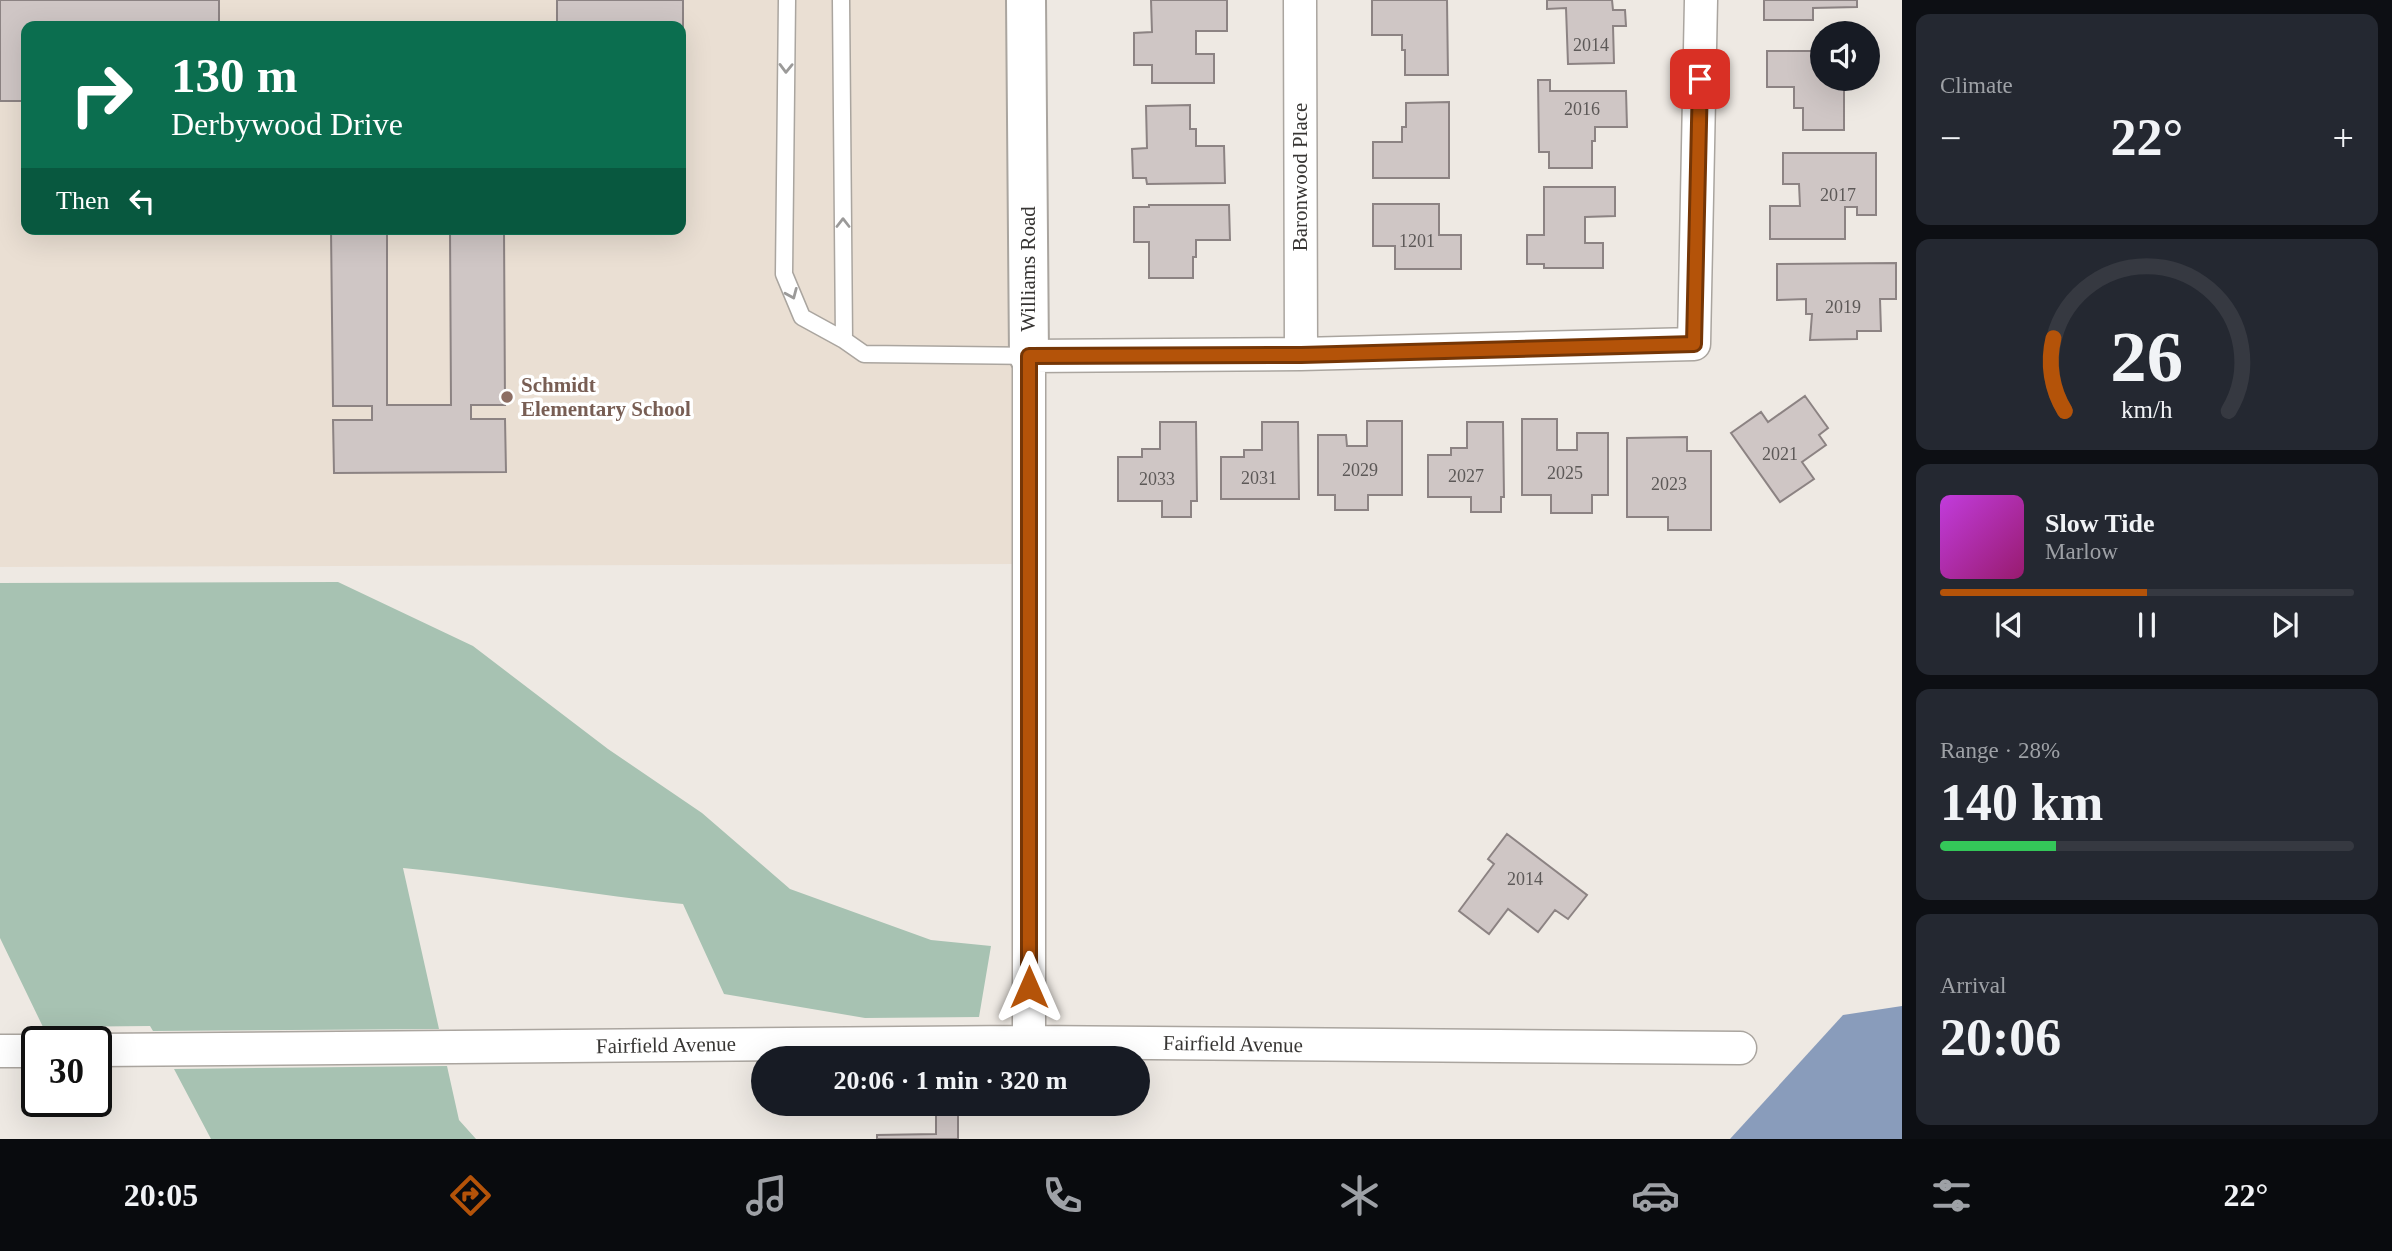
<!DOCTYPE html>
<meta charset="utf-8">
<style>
body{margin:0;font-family:"Times New Roman",serif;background:#242831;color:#f1f3f6;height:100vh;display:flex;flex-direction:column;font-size:26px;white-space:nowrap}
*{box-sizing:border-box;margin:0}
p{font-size:23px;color:#9ea1a6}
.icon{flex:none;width:38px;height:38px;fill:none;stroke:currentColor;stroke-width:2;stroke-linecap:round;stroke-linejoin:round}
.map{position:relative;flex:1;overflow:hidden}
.details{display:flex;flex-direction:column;gap:14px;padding:14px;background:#0d0f14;width:490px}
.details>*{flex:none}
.hud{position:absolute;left:21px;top:21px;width:665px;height:214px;border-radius:14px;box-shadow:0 7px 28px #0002;background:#0b6e4f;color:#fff;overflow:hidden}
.controls{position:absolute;left:1810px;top:21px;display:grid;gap:14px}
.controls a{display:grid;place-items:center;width:70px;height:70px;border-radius:50%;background:#171b24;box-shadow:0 7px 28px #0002;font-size:35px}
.speed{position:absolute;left:21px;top:1026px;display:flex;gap:14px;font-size:35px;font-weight:700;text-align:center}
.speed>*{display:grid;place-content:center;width:91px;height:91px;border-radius:50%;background:#171b24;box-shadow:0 7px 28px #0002;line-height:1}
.speed .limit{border:4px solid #111;border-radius:10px;background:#fff;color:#111}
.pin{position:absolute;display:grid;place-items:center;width:60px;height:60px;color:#fff;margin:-30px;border-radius:14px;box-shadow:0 4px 10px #0006}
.me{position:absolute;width:77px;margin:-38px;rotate:0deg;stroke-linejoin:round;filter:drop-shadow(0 0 5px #0008)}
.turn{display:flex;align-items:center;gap:24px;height:147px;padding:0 35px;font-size:32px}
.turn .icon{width:91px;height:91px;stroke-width:2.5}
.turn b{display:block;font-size:49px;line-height:60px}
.then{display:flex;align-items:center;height:66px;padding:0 35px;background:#0003;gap:14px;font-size:26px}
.big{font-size:52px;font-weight:800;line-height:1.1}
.details .card{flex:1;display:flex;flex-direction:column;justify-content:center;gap:10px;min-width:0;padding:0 24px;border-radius:14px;background:#242831}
.details .dial{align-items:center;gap:0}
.dial svg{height:182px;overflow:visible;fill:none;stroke:#363941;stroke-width:7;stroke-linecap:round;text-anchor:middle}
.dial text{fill:#f1f3f6;stroke:none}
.song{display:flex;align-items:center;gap:21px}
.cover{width:84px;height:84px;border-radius:10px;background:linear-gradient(135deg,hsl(290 70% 55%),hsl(320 70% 35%))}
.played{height:7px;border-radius:4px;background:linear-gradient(90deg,#b45309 50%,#363941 50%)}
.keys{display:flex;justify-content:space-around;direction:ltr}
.heat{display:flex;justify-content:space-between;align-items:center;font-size:38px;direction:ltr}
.charge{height:10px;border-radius:5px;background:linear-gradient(90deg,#34c759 28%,#363941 0)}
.trip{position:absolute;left:751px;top:1046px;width:399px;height:70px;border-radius:35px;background:#171b24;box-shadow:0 7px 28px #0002;font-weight:800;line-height:70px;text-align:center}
.dock{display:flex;height:112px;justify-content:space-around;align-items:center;background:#090b0e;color:#9ea1a6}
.dock .icon{width:49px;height:49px}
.dock .active{color:#b45309}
.dock b{font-size:32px;color:#f1f3f6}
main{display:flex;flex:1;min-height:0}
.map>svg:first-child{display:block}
</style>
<main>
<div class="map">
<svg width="1902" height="1139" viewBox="0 0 1902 1139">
<rect width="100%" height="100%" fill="#eee9e3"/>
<!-- built -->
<path fill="#eadfd3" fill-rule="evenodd" d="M0,0h1012l4,564 -1016,3zM26,26h655v203h-655z"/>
<!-- green -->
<path fill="#a7c2b2" d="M338,582l135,64 135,103 94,64 88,76 141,51 60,6 -12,71 -114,1 -141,-24 -41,-90c-94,-9 -186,-27 -280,-36l36,161 -286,2 -3,-5 -107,1 -43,-89v-355z
M447,1066l12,54 17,19h-265l-37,-70z"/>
<!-- water -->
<path fill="#899cbb" d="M1902,1006v133h-172l113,-124z"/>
<!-- building -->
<path fill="#cfc6c5" stroke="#8c8383" stroke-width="2" d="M0,0h219v26h-193v75h-26z
M557,0h126v99h-2v-73h-124z
M1151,0h76v31h-31v23h18v29h-62v-18h-18v-32l18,-1z
M1372,0h75l1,75h-43v-25h-3v-15h-30z
M1547,0h65l1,10h12l1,16h-13l1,37 -46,1 -2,-56 -19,1z
M1764,0h93v7l-44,1v12h-49z
M1767,51h55v28h22v51h-41v-22h-9v-21h-27z
M1538,80h12v11h76l1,36h-32v14h-3v27h-43v-16h-10z
M1449,102v76h-76v-36h29v-15h4v-24z
M1190,105v24h6v17h28l1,37 -78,1 -1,-6h-13l-1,-29 15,-1 -1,-42z
M1783,153h93v62h-19v-8h-12v32h-75v-33h30l-1,-22h-16z
M1544,187h71v29l-30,1v26h18v25h-59v-4h-17v-29h17z
M1373,204h66v31h22v34h-66v-23h-22z
M1149,205h80l1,35h-34v17h-3v21h-44v-36h-15v-35h15z
M331,229h56v176h64l-1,-176h54l1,176h-34v14h34l1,53 -172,1 -1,-53h39v-14h-39z
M1896,263v36h-16l1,32h-24v8l-47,1 2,-26h-6v-15l-29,1v-36z
M1805,396l23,32 -9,7 7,10 -24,17 12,17 -34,23 -49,-69 30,-21 7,10z
M1522,419h35v31h20v-17h31v62h-16v18h-41v-18h-29z
M1367,421h35v74h-34v15h-33v-15h-17v-60h28l1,11h20z
M1160,422h36l1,79h-6v16h-29v-16h-44v-44h24v-8h18z
M1262,422h36l1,77h-78v-42h23v-7h18z
M1467,422h36l1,75h-3v15h-30v-15h-43v-42h23v-7h16z
M1687,437v14h24v79h-43v-13h-41v-79z
M1507,834l80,61 -19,24 -13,-9 -17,22 -30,-23 -19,25 -30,-23 35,-47 -6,-5z
M936,1115h22v24h-81v-4l59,-1z"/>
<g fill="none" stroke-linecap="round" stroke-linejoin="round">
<defs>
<path id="lane" d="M787,0l-3,274 18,43 42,23 20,14 165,2
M841,0l3,340"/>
<path id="street" d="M1300,0l1,354
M1029,1042v-686l272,-2 393,-10 7,-344
M96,1050l933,-8 711,6
M0,1051h37"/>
<path id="secondary" d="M1026,0l3,356"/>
</defs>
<!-- lane casing -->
<use href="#lane" stroke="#aaa59f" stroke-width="19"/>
<!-- street casing -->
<use href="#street" stroke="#aaa59f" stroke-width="35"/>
<!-- secondary casing -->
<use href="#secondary" stroke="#aaa59f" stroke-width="42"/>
<!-- lane -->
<use href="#lane" stroke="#fff" stroke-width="16"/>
<!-- street -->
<use href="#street" stroke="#fff" stroke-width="32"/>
<!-- secondary -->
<use href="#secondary" stroke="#fff" stroke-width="38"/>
</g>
<!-- one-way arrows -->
<defs><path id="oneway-chevron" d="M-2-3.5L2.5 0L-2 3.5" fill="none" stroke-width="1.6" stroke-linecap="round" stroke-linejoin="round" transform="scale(1.75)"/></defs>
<g stroke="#9b9a99">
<use href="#oneway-chevron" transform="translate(786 68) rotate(91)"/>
<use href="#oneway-chevron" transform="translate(843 223) rotate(-90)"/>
<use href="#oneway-chevron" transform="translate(792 294) rotate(67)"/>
</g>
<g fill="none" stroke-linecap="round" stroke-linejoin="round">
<defs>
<path id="route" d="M1029,987v-631l272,-1 393,-11 6,-265"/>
</defs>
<!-- route casing -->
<use href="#route" stroke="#753606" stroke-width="18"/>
<!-- route -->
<use href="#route" stroke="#b45309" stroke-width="12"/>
</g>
<!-- markers -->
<circle fill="#8d6e63" stroke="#fff" stroke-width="2.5" cx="507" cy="397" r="7"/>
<g text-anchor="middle" stroke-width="7" stroke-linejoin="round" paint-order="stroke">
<!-- number labels -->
<g font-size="18" fill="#5d5958">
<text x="1591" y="51">2014</text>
<text x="1582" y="115">2016</text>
<text x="1838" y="201">2017</text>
<text x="1417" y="247">1201</text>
<text x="1843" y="313">2019</text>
<text x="1780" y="460">2021</text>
<text x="1360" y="476">2029</text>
<text x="1565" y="479">2025</text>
<text x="1466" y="482">2027</text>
<text x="1259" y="484">2031</text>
<text x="1157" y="485">2033</text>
<text x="1669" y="490">2023</text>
<text x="1525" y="885">2014</text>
</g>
<!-- street labels -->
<g font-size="21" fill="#373533" stroke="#fff">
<text transform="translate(1300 177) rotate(-90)" y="7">Baronwood Place</text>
<text transform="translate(1028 269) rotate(-90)" y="7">Williams Road</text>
<text transform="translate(1233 1044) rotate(1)" y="7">Fairfield Avenue</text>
<text transform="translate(666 1045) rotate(-1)" y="7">Fairfield Avenue</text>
</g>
<!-- education labels -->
<g font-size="21" font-weight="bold" fill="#785e54" stroke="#fff" text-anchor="start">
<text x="521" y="392">Schmidt<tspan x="521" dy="24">Elementary School</tspan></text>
</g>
</g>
</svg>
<div class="controls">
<a><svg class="icon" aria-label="sound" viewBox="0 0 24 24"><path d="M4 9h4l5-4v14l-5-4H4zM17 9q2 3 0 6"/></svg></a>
</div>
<div class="speed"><div class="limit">30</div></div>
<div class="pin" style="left:1700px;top:79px;background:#d93025"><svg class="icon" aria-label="arrive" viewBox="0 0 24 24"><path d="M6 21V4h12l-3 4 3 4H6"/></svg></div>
<svg class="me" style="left:1029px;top:987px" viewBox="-20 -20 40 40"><path d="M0-17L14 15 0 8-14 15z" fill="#b45309" stroke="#fff" stroke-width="4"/></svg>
<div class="trip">20:06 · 1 min · 320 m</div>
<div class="hud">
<div class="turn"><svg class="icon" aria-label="right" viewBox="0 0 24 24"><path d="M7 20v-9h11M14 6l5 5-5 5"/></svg><div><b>130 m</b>Derbywood Drive</div></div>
<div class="then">Then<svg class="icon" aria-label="left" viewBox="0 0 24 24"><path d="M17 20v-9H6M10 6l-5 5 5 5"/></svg></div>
</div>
</div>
<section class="details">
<div class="card"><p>Climate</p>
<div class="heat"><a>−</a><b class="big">22°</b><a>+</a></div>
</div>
<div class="card dial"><svg viewBox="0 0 100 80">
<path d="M14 69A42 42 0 1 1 86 69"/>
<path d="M14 69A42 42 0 0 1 9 37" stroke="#b45309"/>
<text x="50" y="56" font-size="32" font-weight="700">26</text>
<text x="50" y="72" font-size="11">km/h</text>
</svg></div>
<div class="card">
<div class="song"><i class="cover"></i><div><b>Slow Tide</b><p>Marlow</p></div></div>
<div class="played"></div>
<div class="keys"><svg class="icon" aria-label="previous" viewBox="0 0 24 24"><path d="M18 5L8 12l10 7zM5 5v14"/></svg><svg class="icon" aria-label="pause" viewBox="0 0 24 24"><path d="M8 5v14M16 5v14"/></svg><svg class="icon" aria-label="next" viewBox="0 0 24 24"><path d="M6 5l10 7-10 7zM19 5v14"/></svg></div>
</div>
<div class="card"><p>Range · 28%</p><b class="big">140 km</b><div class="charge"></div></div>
<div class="card"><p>Arrival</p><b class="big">20:06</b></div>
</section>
</main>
<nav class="dock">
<b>20:05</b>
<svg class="icon active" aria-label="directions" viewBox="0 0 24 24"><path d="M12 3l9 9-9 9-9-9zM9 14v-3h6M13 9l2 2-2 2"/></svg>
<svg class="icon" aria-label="music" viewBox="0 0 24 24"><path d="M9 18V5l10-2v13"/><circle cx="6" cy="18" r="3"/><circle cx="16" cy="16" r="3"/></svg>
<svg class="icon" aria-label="phone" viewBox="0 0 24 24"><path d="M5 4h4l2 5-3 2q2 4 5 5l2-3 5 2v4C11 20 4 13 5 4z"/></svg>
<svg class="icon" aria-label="climate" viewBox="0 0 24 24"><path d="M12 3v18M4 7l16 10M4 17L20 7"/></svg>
<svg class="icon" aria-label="car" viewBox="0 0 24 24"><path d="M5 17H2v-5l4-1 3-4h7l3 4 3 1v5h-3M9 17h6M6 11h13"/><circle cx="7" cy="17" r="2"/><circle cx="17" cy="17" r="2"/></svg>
<svg class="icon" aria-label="filters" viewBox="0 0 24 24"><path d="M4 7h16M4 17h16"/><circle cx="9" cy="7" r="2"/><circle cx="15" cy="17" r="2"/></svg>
<b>22°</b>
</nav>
